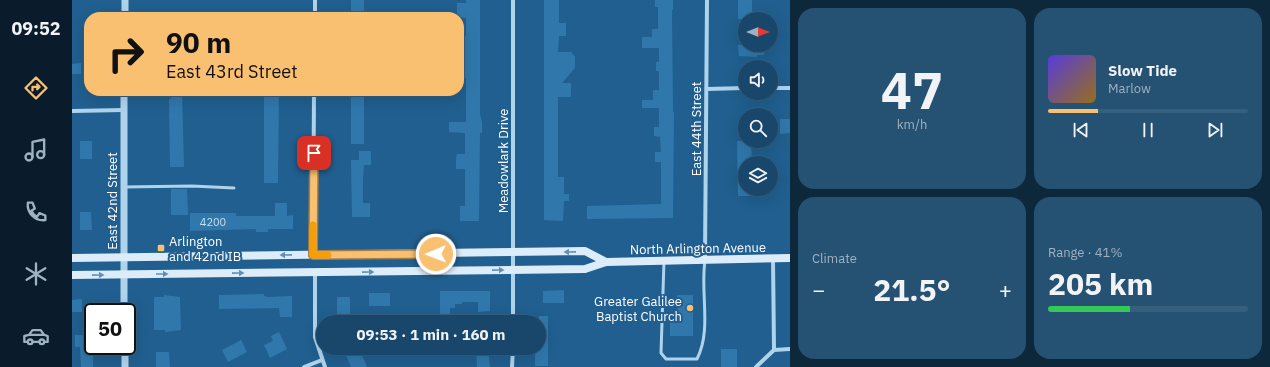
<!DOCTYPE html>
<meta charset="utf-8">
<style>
body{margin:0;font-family:"IBM Plex Sans",sans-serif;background:#255173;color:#f1f3f6;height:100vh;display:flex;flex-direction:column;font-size:15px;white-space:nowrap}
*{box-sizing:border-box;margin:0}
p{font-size:13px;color:#9fb2c1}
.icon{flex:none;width:22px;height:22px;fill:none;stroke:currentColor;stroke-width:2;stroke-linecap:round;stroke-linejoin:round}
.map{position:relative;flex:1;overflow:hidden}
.sheet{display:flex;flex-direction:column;gap:8px;padding:8px;background:#0d273b;width:480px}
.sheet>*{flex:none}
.guide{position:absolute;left:12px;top:12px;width:380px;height:84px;border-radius:16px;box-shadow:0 4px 16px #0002,0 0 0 1px #365f7e;background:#f9c071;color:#111;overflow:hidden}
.needle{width:26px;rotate:90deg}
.tools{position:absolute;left:666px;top:12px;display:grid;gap:8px}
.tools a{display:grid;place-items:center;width:40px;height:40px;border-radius:50%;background:#18476b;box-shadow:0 4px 16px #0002,0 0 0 1px #365f7e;font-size:20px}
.speed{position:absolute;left:12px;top:303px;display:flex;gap:8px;font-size:20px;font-weight:700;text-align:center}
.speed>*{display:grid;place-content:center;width:52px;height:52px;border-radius:50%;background:#18476b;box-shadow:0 4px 16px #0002,0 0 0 1px #365f7e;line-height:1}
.speed .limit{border:2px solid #111;border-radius:6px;background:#fff;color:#111}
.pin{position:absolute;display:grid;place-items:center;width:34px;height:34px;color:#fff;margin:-17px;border-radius:8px;box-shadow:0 2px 6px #0006}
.me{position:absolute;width:44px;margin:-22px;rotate:269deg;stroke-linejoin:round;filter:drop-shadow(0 0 3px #0008)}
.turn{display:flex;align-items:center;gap:14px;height:84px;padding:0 16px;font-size:18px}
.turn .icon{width:52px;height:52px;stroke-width:2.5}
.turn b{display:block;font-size:28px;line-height:34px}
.big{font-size:30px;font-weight:800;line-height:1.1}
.sheet .widget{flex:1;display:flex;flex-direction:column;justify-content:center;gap:6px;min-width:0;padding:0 14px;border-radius:16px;background:#255173}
.sheet .dial{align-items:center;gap:0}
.dial b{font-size:52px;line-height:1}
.song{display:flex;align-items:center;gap:12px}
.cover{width:48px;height:48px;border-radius:6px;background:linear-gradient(135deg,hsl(250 70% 55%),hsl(40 70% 35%))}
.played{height:4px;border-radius:2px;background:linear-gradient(90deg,#f9c071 25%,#365f7e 25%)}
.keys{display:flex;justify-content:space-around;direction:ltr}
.heat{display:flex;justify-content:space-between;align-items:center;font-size:22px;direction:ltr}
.charge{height:6px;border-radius:3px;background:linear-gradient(90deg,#34c759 41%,#365f7e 0)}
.sheet .tiles{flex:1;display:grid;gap:8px;grid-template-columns:repeat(2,1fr)}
.trip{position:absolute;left:244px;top:315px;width:230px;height:40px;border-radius:20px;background:#18476b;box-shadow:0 4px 16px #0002,0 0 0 1px #365f7e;font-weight:800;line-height:40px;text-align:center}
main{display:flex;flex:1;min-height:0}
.menu{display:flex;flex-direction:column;width:72px;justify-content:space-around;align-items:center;background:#0a1c2b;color:#9fb2c1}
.menu .icon{width:28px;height:28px}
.menu .current{color:#f9c071}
.menu b{font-size:18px;color:#f1f3f6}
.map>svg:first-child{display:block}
</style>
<main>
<nav class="menu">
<b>09:52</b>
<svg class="icon current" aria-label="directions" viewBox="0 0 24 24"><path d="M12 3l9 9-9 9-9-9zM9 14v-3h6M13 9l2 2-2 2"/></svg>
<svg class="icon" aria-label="music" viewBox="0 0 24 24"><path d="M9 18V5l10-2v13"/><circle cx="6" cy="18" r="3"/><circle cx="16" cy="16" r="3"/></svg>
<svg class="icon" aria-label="phone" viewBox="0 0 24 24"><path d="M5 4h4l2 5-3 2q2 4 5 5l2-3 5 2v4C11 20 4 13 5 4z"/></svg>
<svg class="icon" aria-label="climate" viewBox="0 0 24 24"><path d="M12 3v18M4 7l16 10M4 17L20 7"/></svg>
<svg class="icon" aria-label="car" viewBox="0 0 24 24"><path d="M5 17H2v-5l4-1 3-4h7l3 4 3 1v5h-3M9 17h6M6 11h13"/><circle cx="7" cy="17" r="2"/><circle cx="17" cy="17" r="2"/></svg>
</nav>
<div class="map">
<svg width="718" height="367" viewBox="0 0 718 367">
<rect width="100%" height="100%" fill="#205f8f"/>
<!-- building -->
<path fill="#3078ac" d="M279,0h13v17h-13z
M394,0h14v114l2,8v11h-2l-1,88h-19v-15h5v-37h-9v-10l1,-5h8v-21l-16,-1v-10h17v-44h-6l-1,-42h7v-18l-9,-1v-14h9z
M472,0h15v23h7v13h-7l-1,16h13l4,5v11l-13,15h9v14h-13v80h6v17h5v7h-5l-1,20 -19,-1z
M583,0h18v10h-1l1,102h1l-1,106 -86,1v-13l74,-2v-42h-6v-10h6l-1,-15 -6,-1v-9h5v-19h-17v-8h11v-10h6v-19h-3v-9h3v-14h-17v-11h10v-8h6v-22h-3z
M666,0h14v19h-14z
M666,45h26v10h-7v2l-18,-1z
M9,63v11h-9v-10z
M99,91h11l2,76h-14l-1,-68h2z
M192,91h15l-1,92h-14z
M279,91h13v53h-13z
M708,119h10v14l-10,1z
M8,141h12v18h-12z
M665,141h14l1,22h-7v26h6v7h-13z
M287,151h12v14h-7l-1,14v24h7v14h-18l-1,-57h8z
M99,189h16l1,26h-17z
M203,203h12v13l6,-1v14h-25v3h-12v-3l-66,2v-18h46v3h39z
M8,212h11l1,18h-12z
M492,290v13h-21v-12z
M368,291h50v20l-12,1v-10h-16v2h-7v4h-5v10h-10z
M297,293h21v13h-21z
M192,294v2l4,1 24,-1v21h-12l-1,-9 -60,1v-14z
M92,295l16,2 1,33 -16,2v-2h-11v-33h10z
M605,295h16v41h-23v-16h7z
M265,297h13v25h-13z
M10,299v13h-10v-12z
M467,316h9v50h-13v-18h4z
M207,332l8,17 -17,9 -6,-13 9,-4 -2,-5z
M3,335h18v32h-12l-1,-20h-5z
M169,340l6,12 -19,10 -6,-12z
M271,348h16l8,19h-16z
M404,348h12l2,19h-13z
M649,349h16v18h-16z
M84,352h13l1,15h-14z"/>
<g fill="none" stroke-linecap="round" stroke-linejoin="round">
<!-- service -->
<path stroke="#b0d3ec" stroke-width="3" d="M52,187l68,-1 42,2
M592,261l-3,92 5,6h31c15,-29 3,-67 8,-98"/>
<!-- minor -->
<path stroke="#b0d3ec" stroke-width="4" d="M243,17v-17
M699,88h19
M635,89l38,-1
M0,111l52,-1
M241,255l1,-164
M701,258l1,92
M633,259l2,-259
M243,272v65l10,30
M441,322v-322
M232,367l18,-7
M440,367l1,-19
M684,367l18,-17 16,-1"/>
<!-- tertiary -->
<path stroke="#b0d3ec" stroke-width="7" d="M53,17v-17
M52,312v-221
M53,346v21"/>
<!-- secondary -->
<path stroke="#dcecf9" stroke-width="8" d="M0,258l513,-7 21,11
M0,275l513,-6 21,-7 184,-4"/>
</g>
<!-- one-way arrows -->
<defs><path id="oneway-solid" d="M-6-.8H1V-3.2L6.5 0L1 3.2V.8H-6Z"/></defs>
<g fill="#6290b4">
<use href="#oneway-solid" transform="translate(498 252) rotate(179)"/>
<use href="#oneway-solid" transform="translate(214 255) rotate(179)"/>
<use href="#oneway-solid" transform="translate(426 270) rotate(-1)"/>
<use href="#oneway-solid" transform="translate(296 272) rotate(-1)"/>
<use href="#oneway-solid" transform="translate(166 273) rotate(-1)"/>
<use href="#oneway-solid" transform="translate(90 274)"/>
<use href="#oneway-solid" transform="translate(26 275) rotate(-1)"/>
</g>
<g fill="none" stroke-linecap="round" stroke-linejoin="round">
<defs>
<path id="route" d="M242,153l-1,102 123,-1"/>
</defs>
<!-- route casing -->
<use href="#route" stroke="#a27d49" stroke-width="10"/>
<!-- route -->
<use href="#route" stroke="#f9c071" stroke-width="7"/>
<!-- slow -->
<path stroke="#f59e0b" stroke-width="7" d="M241,225v30h15"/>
</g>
<!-- markers -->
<g fill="#f9c071" stroke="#205f8f" stroke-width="1.5">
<rect x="85" y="244" width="8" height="8" rx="2"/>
<circle cx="618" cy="308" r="4"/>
</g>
<g text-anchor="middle" stroke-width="4" stroke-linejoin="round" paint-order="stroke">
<!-- number labels -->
<g font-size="11" fill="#cbddea">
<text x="141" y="226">4200</text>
</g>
<!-- street labels -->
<g font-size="13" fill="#fff" stroke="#205f8f">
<text transform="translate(624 129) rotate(-90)" y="5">East 44th Street</text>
<text transform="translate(431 161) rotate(-90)" y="5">Meadowlark Drive</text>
<text transform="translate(40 201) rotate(-90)" y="5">East 42nd Street</text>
<text transform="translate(626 248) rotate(-1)" y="5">North Arlington Avenue</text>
</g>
<!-- poi labels -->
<g font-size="13" fill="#fff" stroke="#205f8f" text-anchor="start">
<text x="97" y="246">Arlington<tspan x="97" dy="15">and 42nd IB</tspan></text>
<text x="610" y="306" text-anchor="end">Greater Galilee<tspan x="610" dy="15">Baptist Church</tspan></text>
</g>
</g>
</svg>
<div class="tools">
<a><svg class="needle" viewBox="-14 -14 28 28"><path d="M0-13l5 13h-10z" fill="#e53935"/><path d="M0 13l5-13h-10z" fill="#9fb2c1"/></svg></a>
<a><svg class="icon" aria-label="sound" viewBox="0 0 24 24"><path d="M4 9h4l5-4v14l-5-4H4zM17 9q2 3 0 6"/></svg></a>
<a><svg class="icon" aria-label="search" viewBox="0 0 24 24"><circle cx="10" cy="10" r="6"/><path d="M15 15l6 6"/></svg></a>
<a><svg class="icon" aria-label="layers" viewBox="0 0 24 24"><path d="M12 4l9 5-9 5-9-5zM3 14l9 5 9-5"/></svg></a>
</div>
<div class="speed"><div class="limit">50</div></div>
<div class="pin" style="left:242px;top:153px;background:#d93025"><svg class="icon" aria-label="arrive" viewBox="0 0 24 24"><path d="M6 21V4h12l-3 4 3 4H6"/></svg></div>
<svg class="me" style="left:364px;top:254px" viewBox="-20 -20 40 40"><circle r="17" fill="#f9c071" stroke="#fff" stroke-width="3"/><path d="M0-11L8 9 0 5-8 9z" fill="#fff"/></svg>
<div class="trip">09:53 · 1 min · 160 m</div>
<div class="guide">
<div class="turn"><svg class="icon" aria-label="right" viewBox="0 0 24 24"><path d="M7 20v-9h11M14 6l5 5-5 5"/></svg><div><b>90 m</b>East 43rd Street</div></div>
</div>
</div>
<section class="sheet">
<div class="tiles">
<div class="widget dial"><b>47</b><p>km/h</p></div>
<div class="widget">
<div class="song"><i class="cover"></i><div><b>Slow Tide</b><p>Marlow</p></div></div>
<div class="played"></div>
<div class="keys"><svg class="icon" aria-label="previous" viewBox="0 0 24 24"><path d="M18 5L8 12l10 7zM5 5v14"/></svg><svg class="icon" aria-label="pause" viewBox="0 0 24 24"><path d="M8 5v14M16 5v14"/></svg><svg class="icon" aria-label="next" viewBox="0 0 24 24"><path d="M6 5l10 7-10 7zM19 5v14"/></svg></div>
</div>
<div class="widget"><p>Climate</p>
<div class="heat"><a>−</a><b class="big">21.5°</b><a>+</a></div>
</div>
<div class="widget"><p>Range · 41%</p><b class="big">205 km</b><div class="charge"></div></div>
</div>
</section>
</main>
